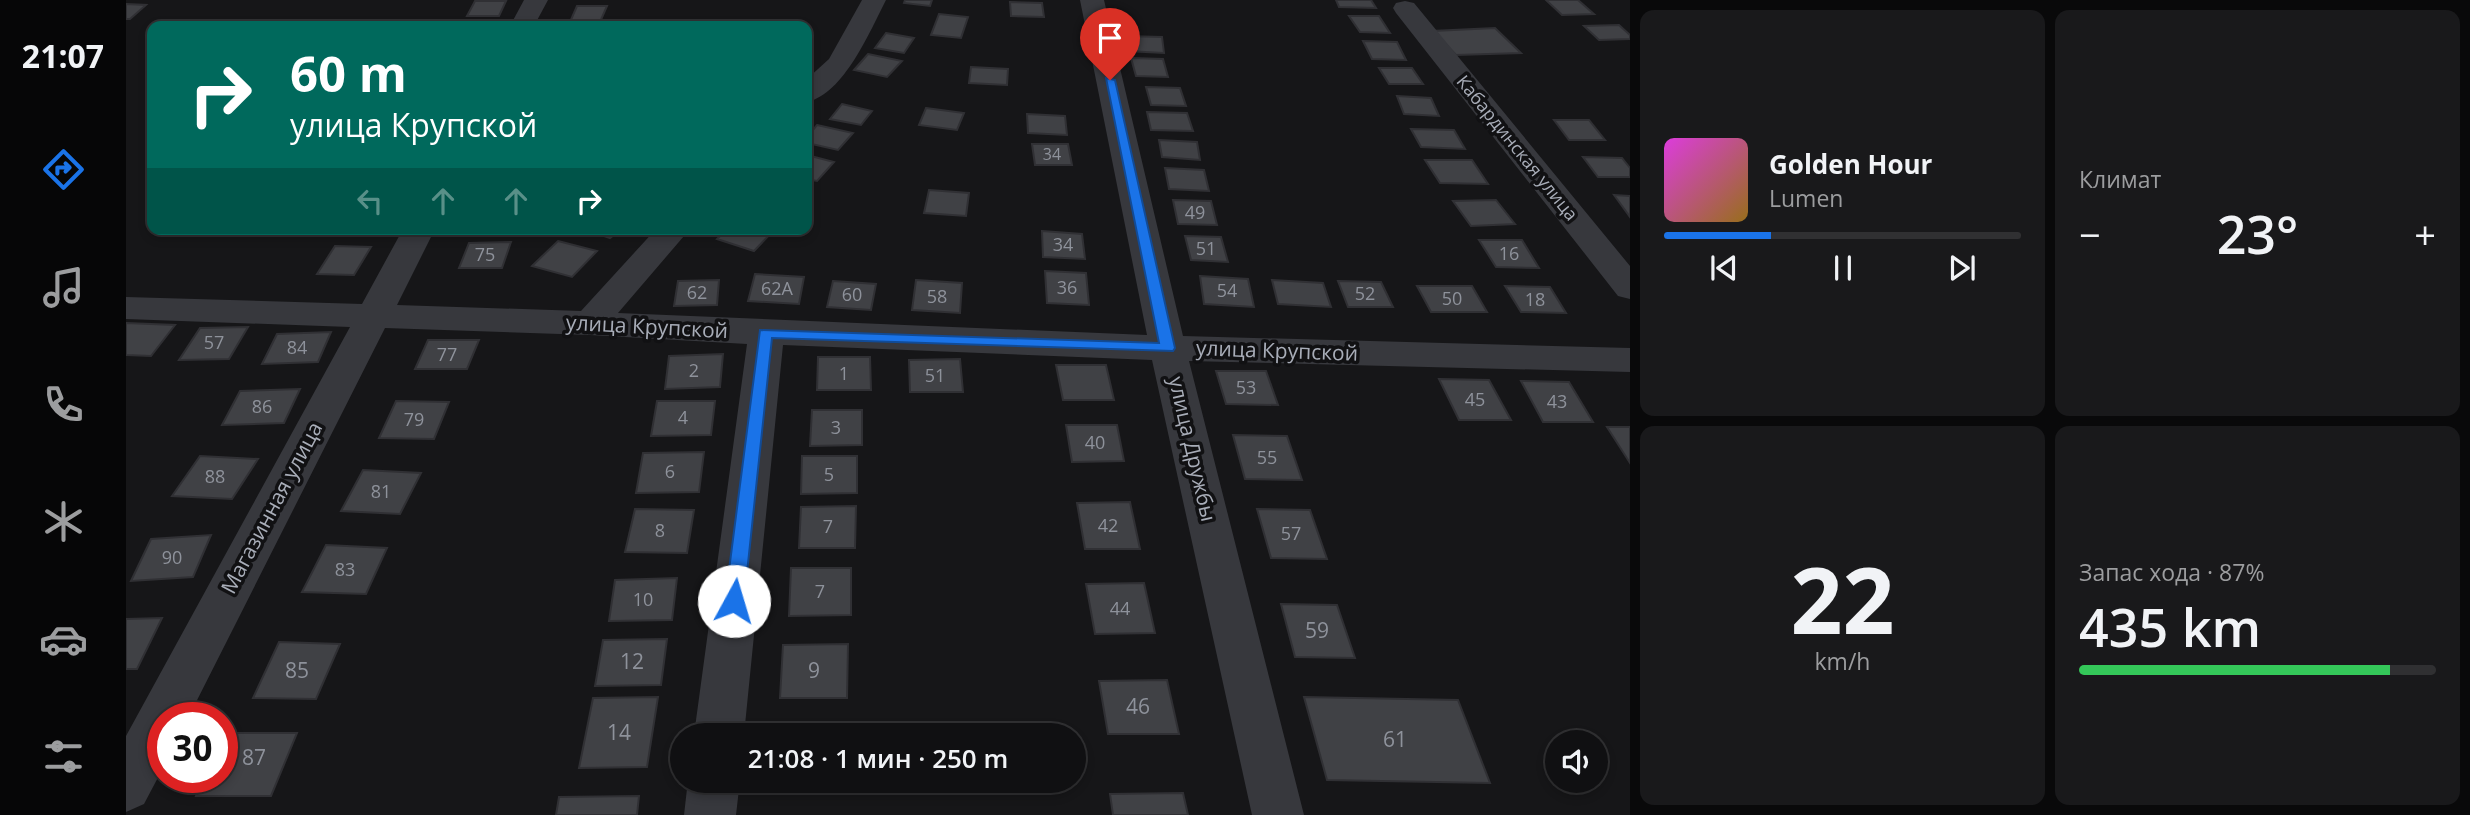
<!DOCTYPE html>
<html lang="ru">
<meta charset="utf-8">
<style>
body{margin:0;font-family:"Open Sans",sans-serif;background:#19191b;color:#f1f3f6;height:100vh;display:flex;flex-direction:column;font-size:26px;white-space:nowrap}
*{box-sizing:border-box;margin:0}
p{font-size:23px;color:#9c9d9f}
.icon{flex:none;width:38px;height:38px;fill:none;stroke:currentColor;stroke-width:2;stroke-linecap:round;stroke-linejoin:round}
.map{position:relative;flex:1;overflow:hidden}
.details{display:flex;flex-direction:column;gap:10px;padding:10px;background:#09090a;width:840px}
.details>*{flex:none}
.guide{position:absolute;left:21px;top:21px;width:665px;height:214px;border-radius:14px;box-shadow:0 4px 10px #0003,0 0 0 2px #303032;background:#00695c;color:#fff;overflow:hidden}
.fabs{position:absolute;left:1419px;top:730px;display:grid;gap:14px}
.fabs a{display:grid;place-items:center;width:63px;height:63px;border-radius:50%;background:#101012;box-shadow:0 4px 10px #0003,0 0 0 2px #303032;font-size:35px}
.speed{position:absolute;left:21px;top:702px;display:flex;gap:14px;font-size:35px;font-weight:700;text-align:center}
.speed>*{display:grid;place-content:center;width:91px;height:91px;border-radius:50%;background:#101012;box-shadow:0 4px 10px #0003,0 0 0 2px #303032;line-height:1}
.speed .limit{border:10px solid #d22;background:#fff;color:#111}
.pin{position:absolute;display:grid;place-items:center;width:60px;height:60px;color:#fff;margin:-72px -30px;border-radius:50% 50% 50% 0;rotate:-45deg;box-shadow:0 0 7px #0007}
.pin .icon{rotate:45deg}
.me{position:absolute;width:77px;margin:-38px;rotate:6deg;stroke-linejoin:round;filter:drop-shadow(0 0 5px #0008)}
.turn{display:flex;align-items:center;gap:24px;height:147px;padding:0 28px;font-size:32px}
.turn .icon{width:91px;height:91px;stroke-width:2.5}
.turn b{display:block;font-size:49px;line-height:60px}
.lanes{display:flex;align-items:center;height:66px;padding:0 28px;background:#0003;justify-content:center;gap:35px;direction:ltr}
.lanes .off{opacity:.35}
.big{font-size:52px;font-weight:600;line-height:1.1}
.details .tile{flex:1;display:flex;flex-direction:column;justify-content:center;gap:10px;min-width:0;padding:0 24px;border-radius:14px;background:#19191b}
.details .dial{align-items:center;gap:0}
.dial b{font-size:91px;line-height:1}
.song{display:flex;align-items:center;gap:21px}
.cover{width:84px;height:84px;border-radius:10px;background:linear-gradient(135deg,hsl(300 70% 55%),hsl(40 70% 35%))}
.played{height:7px;border-radius:4px;background:linear-gradient(90deg,#1a73e8 30%,#303032 30%)}
.keys{display:flex;justify-content:space-around;direction:ltr}
.heat{display:flex;justify-content:space-between;align-items:center;font-size:38px;direction:ltr}
.charge{height:10px;border-radius:5px;background:linear-gradient(90deg,#34c759 87%,#303032 0)}
.details .tiles{flex:1;display:grid;gap:10px;grid-template-columns:repeat(2,1fr)}
.trip{position:absolute;left:544px;top:723px;width:416px;height:70px;border-radius:35px;background:#101012;box-shadow:0 4px 10px #0003,0 0 0 2px #303032;font-weight:600;line-height:70px;text-align:center}
main{display:flex;flex:1;min-height:0}
.dock{display:flex;flex-direction:column;width:126px;justify-content:space-around;align-items:center;background:#060607;color:#9c9d9f}
.dock .icon{width:49px;height:49px}
.dock .active{color:#1a73e8}
.dock b{font-size:32px;color:#f1f3f6}
.map>svg:first-child{display:block}
</style>
<main>
<nav class="dock">
<b>21:07</b>
<svg class="icon active" aria-label="directions" viewBox="0 0 24 24"><path d="M12 3l9 9-9 9-9-9zM9 14v-3h6M13 9l2 2-2 2"/></svg>
<svg class="icon" aria-label="music" viewBox="0 0 24 24"><path d="M9 18V5l10-2v13"/><circle cx="6" cy="18" r="3"/><circle cx="16" cy="16" r="3"/></svg>
<svg class="icon" aria-label="phone" viewBox="0 0 24 24"><path d="M5 4h4l2 5-3 2q2 4 5 5l2-3 5 2v4C11 20 4 13 5 4z"/></svg>
<svg class="icon" aria-label="climate" viewBox="0 0 24 24"><path d="M12 3v18M4 7l16 10M4 17L20 7"/></svg>
<svg class="icon" aria-label="car" viewBox="0 0 24 24"><path d="M5 17H2v-5l4-1 3-4h7l3 4 3 1v5h-3M9 17h6M6 11h13"/><circle cx="7" cy="17" r="2"/><circle cx="17" cy="17" r="2"/></svg>
<svg class="icon" aria-label="filters" viewBox="0 0 24 24"><path d="M4 7h16M4 17h16"/><circle cx="9" cy="7" r="2"/><circle cx="15" cy="17" r="2"/></svg>
</nav>
<div class="map">
<svg width="1504" height="815" viewBox="0 0 1504 815">
<rect width="100%" height="100%" fill="#161618"/>
<!-- building -->
<path fill="#404145" stroke="#303034" stroke-width="2" d="M779,0h27l-2,6 -26,-3z
M1210,0h35l5,8 -37,-1z
M1420,0h32l16,14 -32,1z
M349,1h31l-7,15h-32z
M884,2l32,1 2,14 -33,-1z
M0,4l20,1 -16,14h-4z
M451,6h30l-7,16h-30z
M813,14l29,3 -7,21 -30,-3z
M1223,16h30l11,17 -30,-1z
M1493,25l11,10v4l-31,1 -15,-14z
M1369,28l26,25 -65,2 -23,-24z
M760,33l28,5 -10,15 -29,-5z
M998,36l38,1 2,16 -38,-2z
M1237,41l34,1 9,18 -34,-1z
M742,54l34,7 -15,16 -33,-7z
M1005,58l32,1 5,18 -32,-1z
M845,67l37,2 -1,16 -38,-2z
M1253,68h33l11,16h-34z
M1020,87l34,1 6,18 -35,-1z
M1271,96l34,2 8,18 -35,-2z
M716,104l30,7 -11,14 -31,-6z
M800,108l38,5 -7,17 -38,-5z
M1021,112l40,1 6,18 -42,-1z
M901,114l38,2 2,19 -39,-2z
M1428,120h35l16,20h-36z
M691,125l36,8 -15,17 -31,-7v-6z
M1285,129l43,1 11,19 -44,-2z
M1033,140l38,2 3,18 -38,-3z
M906,144h36l4,21h-37z
M681,155l27,7 -17,19 -10,-2z
M1457,157l39,1 8,10v9h-32z
M1299,160h47l16,24 -48,-1z
M1039,168l39,2 5,21 -40,-2z
M803,190l40,3 -3,23 -42,-3z
M1488,195l16,1v21z
M1047,200l38,1 6,24 -39,-1z
M1370,200l19,24 -44,2 -18,-25z
M458,229h37l-11,9z
M601,229h48l-21,22 -37,-12z
M916,231l40,3 3,25 -42,-2z
M1059,236l36,1 7,25 -37,-2z
M1353,240h43l17,28 -43,-1z
M432,241l39,10 -25,26 -40,-11z
M385,242l-9,26h-43l10,-25z
M209,246l36,1 -17,28 -37,-1z
M919,271l41,2 3,32 -42,-2z
M629,274l49,3 -5,27 -51,-3z
M1074,276l48,3 6,28 -50,-3z
M593,280l-2,25 -43,1 4,-25z
M790,280l46,3 -2,30 -48,-3z
M1146,280l51,3 8,24 -53,-3z
M707,281l43,3 -5,26 -44,-3z
M1212,281l43,1 12,25h-45z
M1291,286h55l15,26h-56z
M1379,286l45,1 16,26 -45,-1z
M0,323l49,2 -24,31 -25,-1z
M122,327l-19,32 -50,1 21,-32z
M205,332l-13,30 -56,2 15,-30z
M302,340h51l-12,29h-52z
M597,354l-3,33 -55,2 4,-33z
M692,357h52l1,33h-54z
M834,359l3,33h-53l-1,-32z
M930,365h50l8,35h-51z
M1090,371h50l12,34 -52,-1z
M1313,379l50,1 22,40h-52z
M1395,381l48,1 24,40h-50z
M174,389l-16,34 -62,2 18,-34z
M270,401l53,1 -15,37 -55,-1z
M531,401h58l-4,34 -60,1z
M686,410h50v35l-52,1z
M940,425h51l7,36 -52,1z
M1481,427h23v36z
M1107,435l54,1 15,44 -57,-1z
M578,452l-5,40 -63,1 7,-40z
M74,456l58,3 -26,40 -60,-3z
M676,456h55v37l-56,1z
M237,470l58,3 -21,41 -59,-3z
M1004,502l10,47h-55l-8,-46z
M730,506l-1,42h-56l2,-41z
M509,509l59,1 -7,43 -62,-1z
M1131,509l53,1 17,49 -56,-1z
M85,535l-18,42 -62,4 20,-42z
M200,545l61,3 -21,46 -64,-2z
M665,568h60v47l-62,1z
M551,578l-5,42 -63,1 6,-41z
M1018,583l11,50 -60,1 -9,-50z
M1155,604l56,1 18,53 -60,-1z
M36,618l-25,51h-11v-50z
M541,639l-6,46 -66,1 8,-46z
M153,642l61,2 -24,55 -63,-1z
M722,644l-1,54h-67l3,-53z
M1041,680l12,54h-71l-9,-53z
M532,697l-11,70 -68,1 14,-70z
M1178,697l154,3 32,83 -163,-3z
M719,729v6h-72l1,-5z
M99,733h72l-26,63h-75l9,-19h17v-38z
M645,780h74v11l-75,1z
M1057,793l5,22h-75l-3,-21z
M513,796l-2,19h-81l3,-18z"/>
<g fill="none" stroke-linecap="round" stroke-linejoin="round">
<!-- minor -->
<path fill="#37383d" fill-rule="evenodd" d="M398,0h24l-14,26h-24z
M736,0h24c-16,31 -42,94 -79,102v-23l22,-20z
M954,0h24l79,336 447,12v24l-441,-11 115,454h-52l-100,-455 -369,-15 -39,390h-50l53,-391 -157,-9 -205,-7 -197,390h-25v50l-19,36 -18,8v-76l224,-409 -224,-8v-22l236,7 41,-75h32l-38,76 184,6 75,-82h34l-72,84 529,22z
M1279,1l9,2 216,263v33l-12,-3 -222,-283 -3,-5 3,-5z
M562,780h52l-4,35h-52z"/>
</g>
<!-- route -->
<path fill="#1a73e8" stroke="#114b97" stroke-width="2" d="M980,78l9,2 60,268 -2,3 -401,-13 -28,263 -3,6 -7,2 -6,-2 -3,-6 35,-271 399,13z"/>
<g text-anchor="middle" stroke-width="7" stroke-linejoin="round" paint-order="stroke">
<!-- far-number labels -->
<g font-size="16" fill="#8e929b">
<text x="926" y="160">34</text>
</g>
<!-- far-street labels -->
<g font-size="18" fill="#a8adb8" stroke="#111113">
<text transform="translate(1391 148) rotate(51)" y="6">Кабардинская улица</text>
</g>
<!-- number labels -->
<g font-size="18" fill="#8e929b">
<text x="1069" y="219">49</text>
<text x="937" y="251">34</text>
<text x="1080" y="255">51</text>
<text x="1383" y="260">16</text>
<text x="359" y="261">75</text>
<text x="941" y="294">36</text>
<text x="651" y="295">62А</text>
<text x="1101" y="297">54</text>
<text x="571" y="299">62</text>
<text x="1239" y="300">52</text>
<text x="726" y="301">60</text>
<text x="811" y="303">58</text>
<text x="1326" y="305">50</text>
<text x="1409" y="306">18</text>
<text x="88" y="349">57</text>
<text x="171" y="354">84</text>
<text x="321" y="361">77</text>
<text x="568" y="377">2</text>
<text x="718" y="380">1</text>
<text x="809" y="382">51</text>
<text x="1120" y="394">53</text>
<text x="1349" y="406">45</text>
<text x="1431" y="408">43</text>
<text x="136" y="413">86</text>
<text x="557" y="424">4</text>
<text x="288" y="426">79</text>
<text x="710" y="434">3</text>
<text x="969" y="449">40</text>
<text x="1141" y="464">55</text>
<text x="544" y="478">6</text>
<text x="703" y="481">5</text>
<text x="89" y="483">88</text>
<text x="255" y="498">81</text>
<text x="982" y="532">42</text>
<text x="702" y="533">7</text>
<text x="534" y="537">8</text>
<text x="1165" y="540">57</text>
<text x="46" y="564">90</text>
<text x="219" y="576">83</text>
<text x="694" y="598">7</text>
<text x="517" y="606">10</text>
<text x="994" y="615">44</text>
</g>
<!-- street labels -->
<g font-size="21" fill="#a8adb8" stroke="#111113">
<text transform="translate(521 327) rotate(3)" y="7">улица Крупской</text>
<text transform="translate(1151 351) rotate(2)" y="7">улица Крупской</text>
<text transform="translate(1066 449) rotate(77)" y="7">улица Дружбы</text>
<text transform="translate(146 508) rotate(-62)" y="7">Магазинная улица</text>
</g>
<!-- near-number labels -->
<g font-size="21" fill="#8e929b">
<text x="1191" y="638">59</text>
<text x="506" y="669">12</text>
<text x="171" y="678">85</text>
<text x="688" y="678">9</text>
<text x="1012" y="714">46</text>
<text x="493" y="740">14</text>
<text x="1269" y="747">61</text>
<text x="128" y="765">87</text>
</g>
</g>
</svg>
<div class="fabs">
<a><svg class="icon" aria-label="sound" viewBox="0 0 24 24"><path d="M4 9h4l5-4v14l-5-4H4zM17 9q2 3 0 6"/></svg></a>
</div>
<div class="speed"><div class="limit">30</div></div>
<div class="pin" style="left:984px;top:80px;background:#d93025"><svg class="icon" aria-label="arrive" viewBox="0 0 24 24"><path d="M6 21V4h12l-3 4 3 4H6"/></svg></div>
<svg class="me" style="left:608px;top:601px" viewBox="-20 -20 40 40"><circle r="19" fill="#fff"/><path d="M0-13L10 11 0 6-10 11z" fill="#1a73e8"/></svg>
<div class="trip">21:08 · 1 мин · 250 m</div>
<div class="guide">
<div class="turn"><svg class="icon" aria-label="right" viewBox="0 0 24 24"><path d="M7 20v-9h11M14 6l5 5-5 5"/></svg><div><b>60 m</b>улица Крупской</div></div>
<div class="lanes"><svg class="icon off" aria-label="left" viewBox="0 0 24 24"><path d="M17 20v-9H6M10 6l-5 5 5 5"/></svg><svg class="icon off" aria-label="ahead" viewBox="0 0 24 24"><path d="M12 20V5M6 11l6-6 6 6"/></svg><svg class="icon off" aria-label="ahead" viewBox="0 0 24 24"><path d="M12 20V5M6 11l6-6 6 6"/></svg><svg class="icon" aria-label="right" viewBox="0 0 24 24"><path d="M7 20v-9h11M14 6l5 5-5 5"/></svg></div>
</div>
</div>
<section class="details">
<div class="tiles">
<div class="tile">
<div class="song"><i class="cover"></i><div><b>Golden Hour</b><p>Lumen</p></div></div>
<div class="played"></div>
<div class="keys"><svg class="icon" aria-label="previous" viewBox="0 0 24 24"><path d="M18 5L8 12l10 7zM5 5v14"/></svg><svg class="icon" aria-label="pause" viewBox="0 0 24 24"><path d="M8 5v14M16 5v14"/></svg><svg class="icon" aria-label="next" viewBox="0 0 24 24"><path d="M6 5l10 7-10 7zM19 5v14"/></svg></div>
</div>
<div class="tile"><p>Климат</p>
<div class="heat"><a>−</a><b class="big">23°</b><a>+</a></div>
</div>
<div class="tile dial"><b>22</b><p>km/h</p></div>
<div class="tile"><p>Запас хода · 87%</p><b class="big">435 km</b><div class="charge"></div></div>
</div>
</section>
</main>
